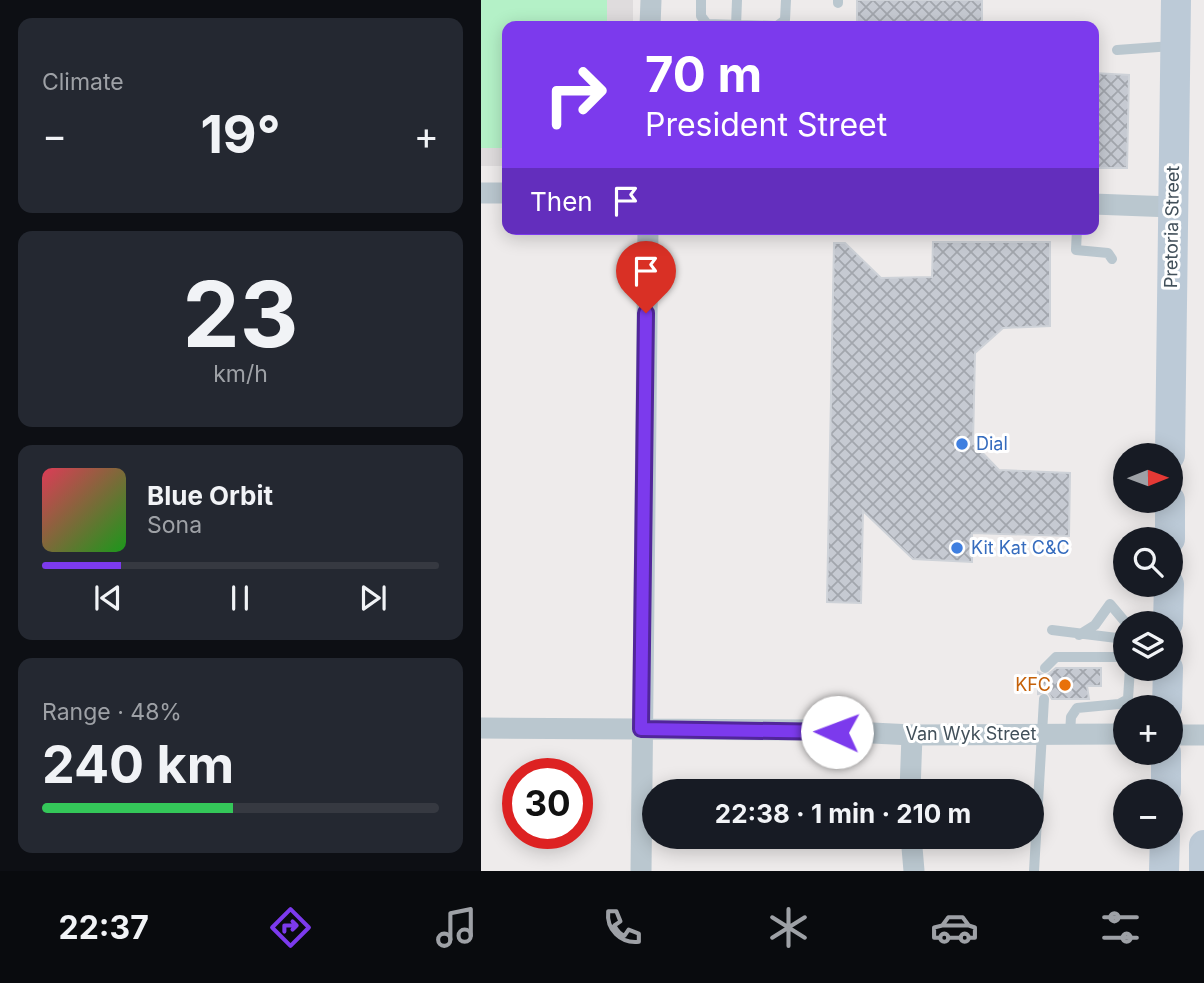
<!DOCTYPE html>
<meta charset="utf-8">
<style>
body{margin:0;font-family:Inter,sans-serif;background:#242831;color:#f1f3f6;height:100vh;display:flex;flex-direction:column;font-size:26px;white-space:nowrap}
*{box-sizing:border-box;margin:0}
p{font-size:23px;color:#9ea1a6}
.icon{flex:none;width:38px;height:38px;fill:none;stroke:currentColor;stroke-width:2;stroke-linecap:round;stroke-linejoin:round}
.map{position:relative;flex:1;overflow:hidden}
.drawer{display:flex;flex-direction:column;gap:18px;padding:18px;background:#0d0f14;width:481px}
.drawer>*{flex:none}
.top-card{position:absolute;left:21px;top:21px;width:597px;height:214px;border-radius:14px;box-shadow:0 4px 18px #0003;background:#7c3aed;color:#fff;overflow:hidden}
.needle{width:46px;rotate:89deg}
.fabs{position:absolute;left:632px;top:443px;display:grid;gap:14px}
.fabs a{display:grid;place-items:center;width:70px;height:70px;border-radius:50%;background:#171b24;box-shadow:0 4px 18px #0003;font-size:35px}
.speed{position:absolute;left:21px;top:758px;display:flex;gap:14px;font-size:35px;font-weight:700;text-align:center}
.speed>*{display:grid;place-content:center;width:91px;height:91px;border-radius:50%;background:#171b24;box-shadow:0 4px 18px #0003;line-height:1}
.speed .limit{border:10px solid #d22;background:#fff;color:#111}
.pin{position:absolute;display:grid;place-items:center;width:60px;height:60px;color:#fff;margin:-72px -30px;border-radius:50% 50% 50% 0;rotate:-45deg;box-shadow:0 0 7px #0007}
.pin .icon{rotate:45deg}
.me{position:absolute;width:77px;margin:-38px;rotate:272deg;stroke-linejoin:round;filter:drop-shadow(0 0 5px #0008)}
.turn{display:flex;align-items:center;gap:24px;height:147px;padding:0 28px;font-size:32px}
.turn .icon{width:91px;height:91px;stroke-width:2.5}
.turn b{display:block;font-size:49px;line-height:60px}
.then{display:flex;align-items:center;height:66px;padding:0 28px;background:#0003;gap:14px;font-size:26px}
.big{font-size:52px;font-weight:700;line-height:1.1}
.drawer .widget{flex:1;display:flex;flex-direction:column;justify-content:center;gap:10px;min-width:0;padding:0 24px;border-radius:14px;background:#242831}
.drawer .dial{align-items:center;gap:0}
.dial b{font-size:91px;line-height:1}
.song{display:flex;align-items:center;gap:21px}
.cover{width:84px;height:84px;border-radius:10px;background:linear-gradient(135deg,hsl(350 70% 55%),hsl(120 70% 35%))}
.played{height:7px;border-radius:4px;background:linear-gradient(90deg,#7c3aed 20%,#363941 20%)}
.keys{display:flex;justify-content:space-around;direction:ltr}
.heat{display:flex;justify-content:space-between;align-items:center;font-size:38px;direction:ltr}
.charge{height:10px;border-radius:5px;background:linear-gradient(90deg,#34c759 48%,#363941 0)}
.trip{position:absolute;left:161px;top:779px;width:402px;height:70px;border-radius:35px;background:#171b24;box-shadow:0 4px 18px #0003;font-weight:700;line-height:70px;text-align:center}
.menu{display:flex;height:112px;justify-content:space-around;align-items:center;background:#090b0e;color:#9ea1a6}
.menu .icon{width:49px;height:49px}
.menu .current{color:#7c3aed}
.menu b{font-size:32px;color:#f1f3f6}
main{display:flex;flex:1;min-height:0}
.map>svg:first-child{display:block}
</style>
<main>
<section class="drawer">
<div class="widget"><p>Climate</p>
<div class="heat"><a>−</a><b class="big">19°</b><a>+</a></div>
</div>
<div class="widget dial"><b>23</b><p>km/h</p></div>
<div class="widget">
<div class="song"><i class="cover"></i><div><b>Blue Orbit</b><p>Sona</p></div></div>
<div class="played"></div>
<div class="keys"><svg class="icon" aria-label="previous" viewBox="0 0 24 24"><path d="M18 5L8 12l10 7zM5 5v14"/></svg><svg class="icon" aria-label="pause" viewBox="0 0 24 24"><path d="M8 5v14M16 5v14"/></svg><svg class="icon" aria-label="next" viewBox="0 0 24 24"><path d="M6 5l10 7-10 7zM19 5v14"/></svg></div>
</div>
<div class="widget"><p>Range · 48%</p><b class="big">240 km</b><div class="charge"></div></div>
</section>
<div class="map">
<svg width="723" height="871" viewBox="0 0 723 871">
<defs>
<pattern id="building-cross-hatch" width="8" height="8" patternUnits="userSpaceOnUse" patternTransform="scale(1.75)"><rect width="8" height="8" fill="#c6cad2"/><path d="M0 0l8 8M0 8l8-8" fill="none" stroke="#a2a6ad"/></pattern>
</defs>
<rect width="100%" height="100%" fill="#eeebeb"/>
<!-- education -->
<path fill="#dfdcdd" d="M0,0h152v26h-126v140h-26z"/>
<!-- grass -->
<path fill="#b4f1c7" d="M0,0h126v26h-100v122h-26z"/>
<!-- building -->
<path fill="url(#building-cross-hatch)" stroke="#ced2d8" stroke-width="2" d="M376,0h125v26h-125z
M612,73l36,2 -2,93h-34z
M452,242h117v84l-47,2 -28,25 -2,90 26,27 71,3 -1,63 -97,-3v29l-59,-3 -50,-48 -2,92 -34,-1 7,-359h11l36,35 51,-1z
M575,668h45v18h-14l2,13h-37l-4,-7 -10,2v-22l8,4z"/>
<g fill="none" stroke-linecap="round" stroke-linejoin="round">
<!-- lane -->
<path stroke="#bac7cf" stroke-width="10" d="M220,0v16l6,8 70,2 8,-6 1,-20
M357,0v3
M255,26l1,-26
M636,50l55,-4
M596,229l-1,21 32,3 4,6
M571,630l73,9
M598,635l16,-10 15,-21 16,19
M564,668l11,-11h64l5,4
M589,733l1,-16 6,-9 42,-4 9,-5 2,-31
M553,871l10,-172"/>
<!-- street -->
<path stroke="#bac7cf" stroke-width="21" d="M169,26l1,-26
M0,193h26
M612,204l79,3
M0,728l332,2 99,5 213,-1
M690,735h33
M429,791l2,-56
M430,836l3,35
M160,871l7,-642"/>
<!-- secondary -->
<path stroke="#bccad7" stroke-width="30" d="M689,455l6,-455
M689,539v-39
M687,623l1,-39
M686,707l1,-39
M685,791v-39
M683,871l1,-35
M723,871v-26"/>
</g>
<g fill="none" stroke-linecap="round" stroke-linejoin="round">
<defs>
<path id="route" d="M165,313l-5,416 196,3"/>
</defs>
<!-- route casing -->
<use href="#route" stroke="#51269a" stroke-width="18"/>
<!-- route -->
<use href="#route" stroke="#7c3aed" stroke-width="12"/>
</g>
<!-- markers -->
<g fill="#3f7fe0" stroke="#fff" stroke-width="2.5">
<circle cx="481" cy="444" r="7"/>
<circle cx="476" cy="548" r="7"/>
</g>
<circle fill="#e8710a" stroke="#fff" stroke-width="2.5" cx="584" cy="685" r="7"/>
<g text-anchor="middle" stroke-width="6" stroke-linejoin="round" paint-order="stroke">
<!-- street labels -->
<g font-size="18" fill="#42505a" stroke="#fff">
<text transform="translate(691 227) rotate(-89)" y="6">Pretoria Street</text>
<text x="490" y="740">Van Wyk Street</text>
</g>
<!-- shop labels -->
<g font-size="18" fill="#366cbe" stroke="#fff" text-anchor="start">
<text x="495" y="450">Dial</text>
<text x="490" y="554">Kit Kat C&amp;C</text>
</g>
<!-- food labels -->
<g font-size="18" fill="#c56008" stroke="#fff" text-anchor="end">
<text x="570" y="691">KFC</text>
</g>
</g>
</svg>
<div class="fabs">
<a><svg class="needle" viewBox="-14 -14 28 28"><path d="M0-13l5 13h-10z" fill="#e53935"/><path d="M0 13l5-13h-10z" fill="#9ea1a6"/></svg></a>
<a><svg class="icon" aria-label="search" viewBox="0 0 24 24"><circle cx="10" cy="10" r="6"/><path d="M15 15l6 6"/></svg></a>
<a><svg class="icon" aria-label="layers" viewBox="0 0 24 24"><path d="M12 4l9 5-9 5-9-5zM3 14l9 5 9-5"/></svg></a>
<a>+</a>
<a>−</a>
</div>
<div class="speed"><div class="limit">30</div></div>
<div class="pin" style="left:165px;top:313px;background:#d93025"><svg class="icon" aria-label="arrive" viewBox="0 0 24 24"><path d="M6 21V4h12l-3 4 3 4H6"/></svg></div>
<svg class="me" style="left:356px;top:732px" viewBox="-20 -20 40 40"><circle r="19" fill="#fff"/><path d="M0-13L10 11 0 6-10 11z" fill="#7c3aed"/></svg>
<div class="trip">22:38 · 1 min · 210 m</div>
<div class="top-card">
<div class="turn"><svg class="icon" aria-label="right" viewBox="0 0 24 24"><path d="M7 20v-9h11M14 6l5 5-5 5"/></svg><div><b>70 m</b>President Street</div></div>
<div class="then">Then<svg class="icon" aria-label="arrive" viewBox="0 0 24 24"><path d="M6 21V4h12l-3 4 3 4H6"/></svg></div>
</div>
</div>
</main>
<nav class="menu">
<b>22:37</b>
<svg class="icon current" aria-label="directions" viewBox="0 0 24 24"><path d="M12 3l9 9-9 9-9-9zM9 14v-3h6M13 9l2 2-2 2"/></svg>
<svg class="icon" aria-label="music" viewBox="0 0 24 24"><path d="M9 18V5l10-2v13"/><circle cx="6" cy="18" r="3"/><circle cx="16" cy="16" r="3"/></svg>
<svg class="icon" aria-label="phone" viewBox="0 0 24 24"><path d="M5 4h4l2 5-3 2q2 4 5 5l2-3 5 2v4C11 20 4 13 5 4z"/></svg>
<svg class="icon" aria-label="climate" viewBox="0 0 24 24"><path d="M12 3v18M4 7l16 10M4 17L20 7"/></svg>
<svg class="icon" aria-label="car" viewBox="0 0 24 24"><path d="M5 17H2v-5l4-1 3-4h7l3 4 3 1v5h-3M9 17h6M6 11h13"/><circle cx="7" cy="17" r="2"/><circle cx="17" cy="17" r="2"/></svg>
<svg class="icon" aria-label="filters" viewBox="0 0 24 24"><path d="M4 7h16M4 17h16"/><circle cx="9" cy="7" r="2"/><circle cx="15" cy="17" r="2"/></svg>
</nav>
